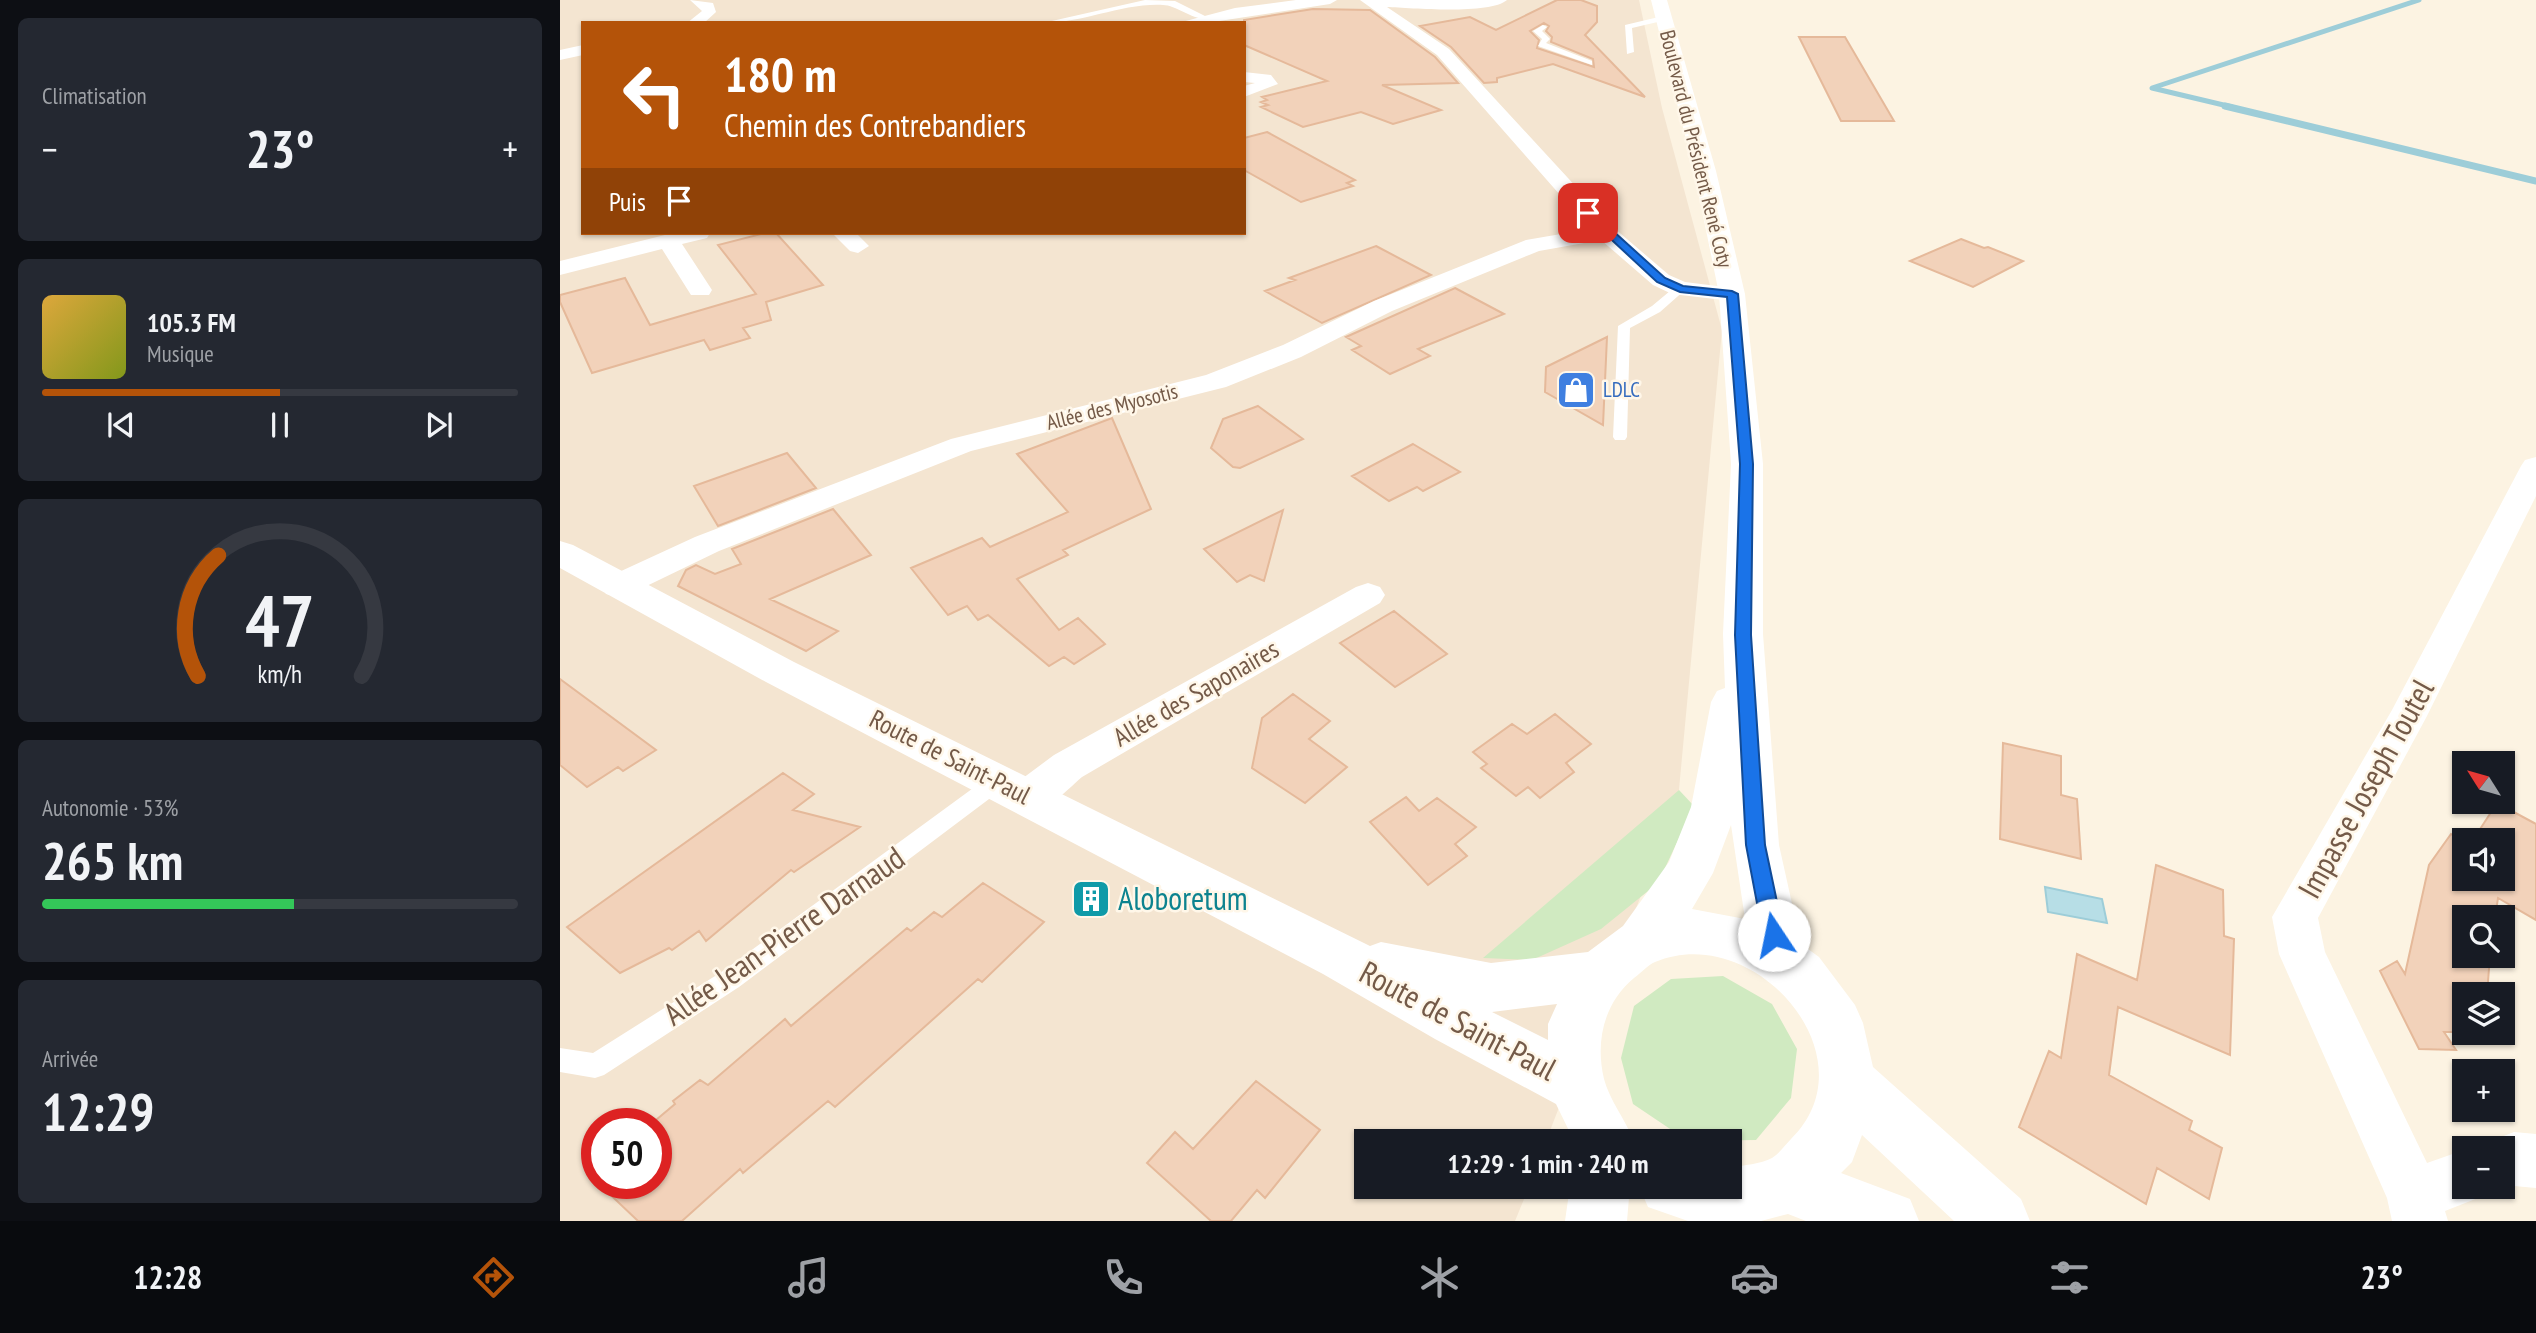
<!DOCTYPE html>
<html lang="fr">
<meta charset="utf-8">
<style>
body{margin:0;font-family:"PT Sans Narrow",sans-serif;background:#242831;color:#f1f3f6;height:100vh;display:flex;flex-direction:column;font-size:26px;white-space:nowrap}
*{box-sizing:border-box;margin:0}
p{font-size:23px;color:#9ea1a6}
.icon{flex:none;width:38px;height:38px;fill:none;stroke:currentColor;stroke-width:2;stroke-linecap:round;stroke-linejoin:round}
.map{position:relative;flex:1;overflow:hidden}
.details{display:flex;flex-direction:column;gap:18px;padding:18px;background:#0d0f14;width:560px}
.details>*{flex:none}
.banner{position:absolute;left:21px;top:21px;width:665px;height:214px;border-radius:0px;box-shadow:0 2px 5px #0004;background:#b45309;color:#fff;overflow:hidden}
.needle{width:46px;rotate:307deg}
.tools{position:absolute;left:1892px;top:751px;display:grid;gap:14px}
.tools a{display:grid;place-items:center;width:63px;height:63px;border-radius:0px;background:#171b24;box-shadow:0 2px 5px #0004;font-size:35px}
.speed{position:absolute;left:21px;top:1108px;display:flex;gap:14px;font-size:35px;font-weight:700;text-align:center}
.speed>*{display:grid;place-content:center;width:91px;height:91px;border-radius:50%;background:#171b24;box-shadow:0 2px 5px #0004;line-height:1}
.speed .limit{border:10px solid #d22;background:#fff;color:#111}
.pin{position:absolute;display:grid;place-items:center;width:60px;height:60px;color:#fff;margin:-30px;border-radius:14px;box-shadow:0 4px 10px #0006}
.me{position:absolute;width:77px;margin:-38px;rotate:349deg;stroke-linejoin:round;filter:drop-shadow(0 0 5px #0008)}
.turn{display:flex;align-items:center;gap:24px;height:147px;padding:0 28px;font-size:32px}
.turn .icon{width:91px;height:91px;stroke-width:2.5}
.turn b{display:block;font-size:49px;line-height:60px}
.then{display:flex;align-items:center;height:66px;padding:0 28px;background:#0003;gap:14px;font-size:26px}
.big{font-size:52px;font-weight:600;line-height:1.1}
.details .widget{flex:1;display:flex;flex-direction:column;justify-content:center;gap:10px;min-width:0;padding:0 24px;border-radius:10px;background:#242831}
.details .dial{align-items:center;gap:0}
.dial svg{height:182px;overflow:visible;fill:none;stroke:#363941;stroke-width:7;stroke-linecap:round;text-anchor:middle}
.dial text{fill:#f1f3f6;stroke:none}
.song{display:flex;align-items:center;gap:21px}
.cover{width:84px;height:84px;border-radius:10px;background:linear-gradient(135deg,hsl(40 70% 55%),hsl(70 70% 35%))}
.played{height:7px;border-radius:4px;background:linear-gradient(90deg,#b45309 50%,#363941 50%)}
.keys{display:flex;justify-content:space-around;direction:ltr}
.heat{display:flex;justify-content:space-between;align-items:center;font-size:38px;direction:ltr}
.charge{height:10px;border-radius:5px;background:linear-gradient(90deg,#34c759 53%,#363941 0)}
.trip{position:absolute;left:794px;top:1129px;width:388px;height:70px;border-radius:0px;background:#171b24;box-shadow:0 2px 5px #0004;font-weight:600;line-height:70px;text-align:center}
.tabs{display:flex;height:112px;justify-content:space-around;align-items:center;background:#090b0e;color:#9ea1a6}
.tabs .icon{width:49px;height:49px}
.tabs .selected{color:#b45309}
.tabs b{font-size:32px;color:#f1f3f6}
main{display:flex;flex:1;min-height:0}
.map>svg:first-child{display:block}
</style>
<main>
<section class="details">
<div class="widget"><p>Climatisation</p>
<div class="heat"><a>−</a><b class="big">23°</b><a>+</a></div>
</div>
<div class="widget">
<div class="song"><i class="cover"></i><div><b>105.3 FM</b><p>Musique</p></div></div>
<div class="played"></div>
<div class="keys"><svg class="icon" aria-label="previous" viewBox="0 0 24 24"><path d="M18 5L8 12l10 7zM5 5v14"/></svg><svg class="icon" aria-label="pause" viewBox="0 0 24 24"><path d="M8 5v14M16 5v14"/></svg><svg class="icon" aria-label="next" viewBox="0 0 24 24"><path d="M6 5l10 7-10 7zM19 5v14"/></svg></div>
</div>
<div class="widget dial"><svg viewBox="0 0 100 80">
<path d="M14 69A42 42 0 1 1 86 69"/>
<path d="M14 69A42 42 0 0 1 23 16" stroke="#b45309"/>
<text x="50" y="56" font-size="32" font-weight="700">47</text>
<text x="50" y="72" font-size="11">km/h</text>
</svg></div>
<div class="widget"><p>Autonomie · 53%</p><b class="big">265 km</b><div class="charge"></div></div>
<div class="widget"><p>Arrivée</p><b class="big">12:29</b></div>
</section>
<div class="map">
<svg width="1976" height="1221" viewBox="0 0 1976 1221">
<rect width="100%" height="100%" fill="#fcf3e2"/>
<!-- residential -->
<path fill="#f4e5d1" fill-rule="evenodd" d="M0,0h1079l23,108 60,222 -44,470 -132,341h-179v45l162,1 -14,34h-955zM23,23h661v210h-661zM37,1124h59v59h-59z"/>
<!-- green -->
<path fill="#d0eac1" d="M1119,790l15,16 -36,77 -57,46 -69,31 -49,-2z
M1163,976l49,28 25,45 -6,49 -35,42 -68,1 -55,-37 -12,-46 13,-52 37,-27z"/>
<!-- water -->
<path fill="#b7dee6" stroke="#9dcdd8" stroke-width="2" d="M1485,887l57,12 5,24 -59,-11z"/>
<g fill="none" stroke-linecap="round" stroke-linejoin="round">
<!-- stream-far1 -->
<path stroke="#9dcdd8" stroke-width="5" d="M1672,107l-80,-19 267,-88"/>
<!-- stream -->
<path stroke="#9dcdd8" stroke-width="7" d="M1665,106l311,75"/>
</g>
<!-- building -->
<path fill="#f2d2ba" stroke="#e5b99a" stroke-width="2" fill-rule="evenodd" d="M997,0h24l16,6v16l-12,13 60,62 -92,-33 -56,14v4l-13,1 -33,-36 -31,-21 50,-9 26,13zM984,23l5,3 -3,5 6,6 -1,5 42,17 1,8 -57,-19 2,-8 -9,-9z
M753,9l57,1 65,47 23,26 -76,2 59,25 -48,14 -32,-12 -58,15 -42,-20 7,-2 -7,-3 6,-2 -5,-3 65,-16 -83,-36v-25z
M1239,37h46l49,84h-53z
M707,132l88,48 -8,3 6,3 -52,16 -57,-32v-32z
M205,233h11l47,52 -57,17 5,18 -28,8 7,10 -40,12 -6,-10 -112,33 -32,-71v-7l65,-17 25,47 106,-31 -38,-49z
M1401,239l23,9 4,-1 35,14 -50,26 -63,-26z
M816,246l55,29 -109,48 -57,-32 30,-11 -6,-2z
M895,288l49,26 -86,35 12,7 -40,18 -38,-24 9,-4 -15,-9z
M1047,337l-4,88 -58,-33 1,-25z
M698,406l45,33 -63,29 -7,-1 -22,-19 12,-29z
M552,418l39,91 -88,41 5,5 -51,24 42,51 19,-12 27,26 -31,20 -10,-7 -15,9 -61,-51 -10,5 -11,-14 -19,9 -37,-47 71,-30 8,9 78,-35 -51,-58z
M853,444l47,28 -37,19 -6,-4 -28,14 -37,-25z
M227,453l29,35 -98,38 -24,-40z
M273,509l38,46 -101,44 68,32 -32,20 -128,-65 8,-16 10,-5 19,9 26,-10 -9,-15z
M723,510l-19,71 -14,-6 -13,7 -33,-33z
M834,611l53,43 -52,33 -55,-44z
M0,679l96,71 -33,21 -5,-4 -31,20 -27,-22z
M733,694l37,27 -21,18 38,28 -42,36 -53,-35 10,-50z
M995,714l36,30 -25,19 8,9 -34,26 -12,-11 -12,9 -35,-28 6,-4 -14,-12 39,-28 15,10z
M1443,743l58,13v39l16,4 4,60 -81,-20z
M223,773l31,21 -21,16 67,17 -66,45 -3,-2 -85,71 -7,-10 -27,19 -3,-2 -49,25 -53,-46z
M846,797l13,14 18,-13 39,29 -21,17 12,12 -39,29 -58,-63z
M1937,803l39,21v96l-38,-22 -3,19h-31v39h26l-3,38h-23v38h-20l12,18 -37,-1 -39,-78 17,-10 8,13 24,-109 22,-31 13,7v37h38v-38h-29z
M1596,865l67,25 1,46 10,3 -4,116 -112,-48 -9,68 83,46 -3,9 33,18 -13,51 -52,-31 -11,36 -127,-77 30,-76 12,7 16,-104 60,26z
M423,883l61,39 -62,60 -4,-3 -143,128 -7,-6 -85,72 -3,-4 -58,52h-44l-40,-38h58v-63l19,-16 -2,-3 27,-21 8,5 77,-66 6,7 116,-98 4,3 23,-19 8,5z
M696,1081l64,49 -55,68 -8,-8 -26,31h-20l-64,-58 28,-31 18,17z"/>
<g fill="none" stroke-linecap="round" stroke-linejoin="round">
<!-- lane -->
<path fill="#fff" fill-rule="evenodd" d="M585,0l30,1 34,17c-12,5 -32,-13 -46,-13 -41,-2 -79,18 -120,18z
M1103,16l3,4 -34,8 2,24 -7,2 -2,-29z
M983,25l4,2 -5,4 8,8 -4,4 46,18v4l-54,-19 4,-7 -9,-8z
M1116,286l10,3 -26,23 -30,16 -3,109 -2,3h-10l-2,-3 5,-111 34,-20z
M438,773l7,2 3,6 -3,6 -266,200 -135,88 -9,3 -35,-6v-24l33,5 130,-82 268,-196z"/>
<!-- street -->
<path fill="#fff" fill-rule="evenodd" d="M130,0l23,3 3,9 -12,11h-17l15,-12z
M736,0h41l-7,4 -124,19h-28l57,-15z
M800,0h147c-17,15 -96,8 -120,7l62,42 165,179 55,47 16,7 56,7 3,5 -3,5 -9,2 -60,-7 -19,-9 -52,-45 -62,11 -147,60 -91,46 -75,30 -255,64 -252,100 -89,43 -12,3 -12,-3 -5,-8 5,-8 89,-41 256,-98 255,-64 77,-30 91,-44 152,-61 64,-11 -153,-174z
M23,45v10l-23,5v-10z
M684,72l27,3 7,9 -34,13v-11l11,-3 -11,-1z
M113,233h37l-3,5 -25,6 30,46 -3,5h-18l-29,-46 -102,26v-14z
M272,233h24l13,13 -11,7 -8,-2z
M1976,457v39l-109,220 -109,202 7,34 102,211 37,-13v36h23l-4,10 -38,15 3,10h-56l-5,-23 -108,-244 -7,-37 120,-207 129,-244 4,-6z
M808,583l12,4 5,8 -5,8 -298,174c-21,18 -37,40 -67,31l-6,-12 6,-12 39,-29 302,-168z
M1954,1132l22,2v54l-22,-2 -12,4 -8,-4h8v-38h-21l2,-4z"/>
<!-- secondary -->
<path fill="#fff" fill-rule="evenodd" d="M1091,0h16l49,171 29,123 18,170v170l16,211 22,99 18,13 36,48 8,18 10,44 148,132 9,22h-76l-92,-86 -10,27 -11,11 69,26 9,22h-113l-18,-7 -27,7h-73l-40,-14 -9,-21h92v-18c12,-3 30,-4 41,-10 7,-4 13,-13 19,-19 83,-81 -36,-219 -136,-177 -7,3 -14,11 -21,16 -30,25 -39,63 -30,101 5,20 22,42 30,62h-60l-18,-37 -121,-65 -112,-65 -557,-292 -206,-114v-27l13,4 221,117 576,284 11,-4 110,21 97,-11 35,-26 46,-64 22,-55 20,-105 6,-11 8,-3 -2,-54 8,-170 -12,-170 -25,-123zM1171,825l14,94 -53,-10 21,-36zM997,1004l-9,20v16l-56,-28z
M1010,1186h60l-3,35h-62z"/>
</g>
<!-- route -->
<path fill="#1a73e8" stroke="#114b97" stroke-width="2" d="M1025,211h6l74,67 18,8 49,5 6,3 15,170 -2,171 14,210 19,90 -3,7 -7,3 -8,-3 -3,-7 -17,-90 -11,-210 5,-171 -13,-167 -47,-5 -23,-10 -72,-67z"/>
<!-- icons -->
<defs>
<symbol id="shop-square" viewBox="-11 -11 22 22"><rect x="-9" y="-9" width="18" height="18" rx="4" fill="#3f7fe0" stroke="#fff7e9"/><path d="M-5-2.5h2.3a2.7 3.5 0 0 1 5.4 0H5L5.5 6h-11ZM-1.5-2.5h3a1.5 2.3 0 0 0-3 0Z" fill="#fff"/></symbol>
<symbol id="building-square" viewBox="-11 -11 22 22"><rect x="-9" y="-9" width="18" height="18" rx="4" fill="#0f9aa8" stroke="#fff7e9"/><path d="M-4-6H4V6H1V3H-1V6H-4ZM-2.5-4.3h1.7v1.8h-1.7ZM.8-4.3h1.7v1.8H.8ZM-2.5-1h1.7V.8h-1.7ZM.8-1h1.7V.8H.8Z" fill="#fff"/></symbol>
</defs>
<g fill-rule="evenodd">
<use href="#shop-square" x="994" y="368" width="44" height="44"/>
<use href="#building-square" x="509" y="877" width="44" height="44"/>
</g>
<g text-anchor="middle" stroke-width="5" stroke-linejoin="round" paint-order="stroke">
<!-- far-street labels -->
<g font-size="21" fill="#745a48" stroke="#fff7e9">
<text transform="translate(1136 149) rotate(76)" y="7">Boulevard du Président René Coty</text>
<text transform="translate(552 407) rotate(-14)" y="7">Allée des Myosotis</text>
</g>
<!-- far-shop labels -->
<g font-size="21" fill="#366cbe" stroke="#fff7e9" text-anchor="start">
<text x="1043" y="397">LDLC</text>
</g>
<!-- street labels -->
<g font-size="26" fill="#745a48" stroke="#fff7e9">
<text transform="translate(636 693) rotate(-30)" y="9">Allée des Saponaires</text>
<text transform="translate(390 757) rotate(27)" y="9">Route de Saint-Paul</text>
</g>
<!-- near-street labels -->
<g font-size="32" fill="#745a48" stroke="#fff7e9">
<text transform="translate(1806 789) rotate(-61)" y="11">Impasse Joseph Toutel</text>
<text transform="translate(224 936) rotate(-35)" y="11">Allée Jean-Pierre Darnaud</text>
<text transform="translate(898 1021) rotate(28)" y="11">Route de Saint-Paul</text>
</g>
<!-- near-culture labels -->
<g font-size="32" fill="#0d838f" stroke="#fff7e9" text-anchor="start">
<text x="558" y="910">Aloboretum</text>
</g>
</g>
</svg>
<div class="tools">
<a><svg class="needle" viewBox="-14 -14 28 28"><path d="M0-13l5 13h-10z" fill="#e53935"/><path d="M0 13l5-13h-10z" fill="#9ea1a6"/></svg></a>
<a><svg class="icon" aria-label="sound" viewBox="0 0 24 24"><path d="M4 9h4l5-4v14l-5-4H4zM17 9q2 3 0 6"/></svg></a>
<a><svg class="icon" aria-label="search" viewBox="0 0 24 24"><circle cx="10" cy="10" r="6"/><path d="M15 15l6 6"/></svg></a>
<a><svg class="icon" aria-label="layers" viewBox="0 0 24 24"><path d="M12 4l9 5-9 5-9-5zM3 14l9 5 9-5"/></svg></a>
<a>+</a>
<a>−</a>
</div>
<div class="speed"><div class="limit">50</div></div>
<div class="pin" style="left:1028px;top:213px;background:#d93025"><svg class="icon" aria-label="arrive" viewBox="0 0 24 24"><path d="M6 21V4h12l-3 4 3 4H6"/></svg></div>
<svg class="me" style="left:1214px;top:935px" viewBox="-20 -20 40 40"><circle r="19" fill="#fff"/><path d="M0-13L10 11 0 6-10 11z" fill="#1a73e8"/></svg>
<div class="trip">12:29 · 1 min · 240 m</div>
<div class="banner">
<div class="turn"><svg class="icon" aria-label="left" viewBox="0 0 24 24"><path d="M17 20v-9H6M10 6l-5 5 5 5"/></svg><div><b>180 m</b>Chemin des Contrebandiers</div></div>
<div class="then">Puis<svg class="icon" aria-label="arrive" viewBox="0 0 24 24"><path d="M6 21V4h12l-3 4 3 4H6"/></svg></div>
</div>
</div>
</main>
<nav class="tabs">
<b>12:28</b>
<svg class="icon selected" aria-label="directions" viewBox="0 0 24 24"><path d="M12 3l9 9-9 9-9-9zM9 14v-3h6M13 9l2 2-2 2"/></svg>
<svg class="icon" aria-label="music" viewBox="0 0 24 24"><path d="M9 18V5l10-2v13"/><circle cx="6" cy="18" r="3"/><circle cx="16" cy="16" r="3"/></svg>
<svg class="icon" aria-label="phone" viewBox="0 0 24 24"><path d="M5 4h4l2 5-3 2q2 4 5 5l2-3 5 2v4C11 20 4 13 5 4z"/></svg>
<svg class="icon" aria-label="climate" viewBox="0 0 24 24"><path d="M12 3v18M4 7l16 10M4 17L20 7"/></svg>
<svg class="icon" aria-label="car" viewBox="0 0 24 24"><path d="M5 17H2v-5l4-1 3-4h7l3 4 3 1v5h-3M9 17h6M6 11h13"/><circle cx="7" cy="17" r="2"/><circle cx="17" cy="17" r="2"/></svg>
<svg class="icon" aria-label="filters" viewBox="0 0 24 24"><path d="M4 7h16M4 17h16"/><circle cx="9" cy="7" r="2"/><circle cx="15" cy="17" r="2"/></svg>
<b>23°</b>
</nav>
